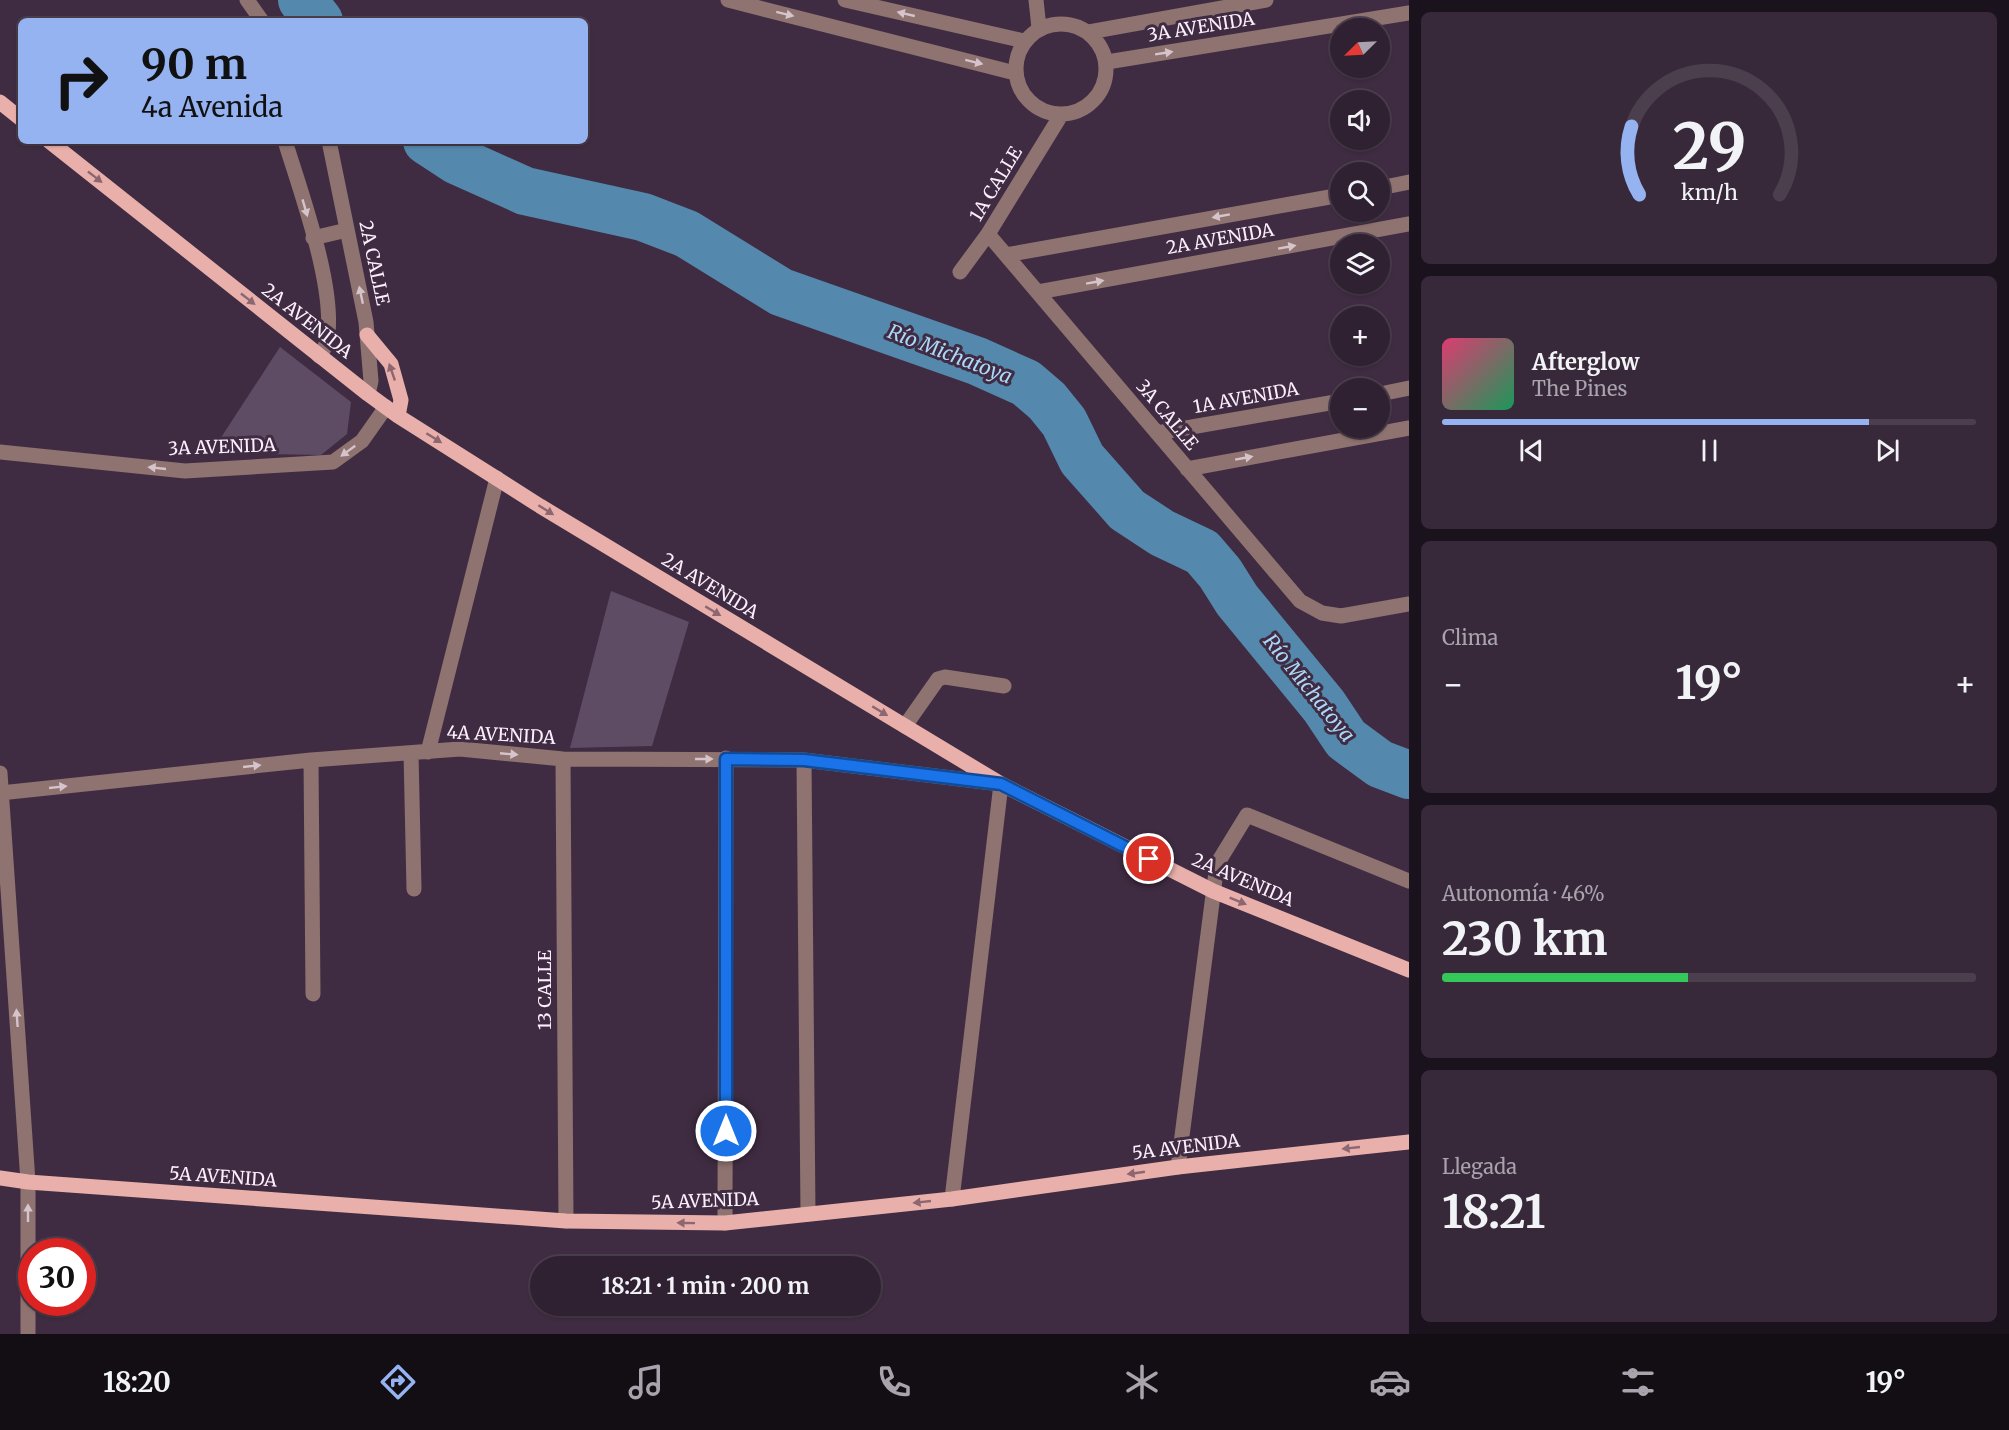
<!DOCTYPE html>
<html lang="es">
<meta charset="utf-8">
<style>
body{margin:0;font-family:Merriweather,serif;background:#38293a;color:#f1f3f6;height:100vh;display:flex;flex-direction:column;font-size:22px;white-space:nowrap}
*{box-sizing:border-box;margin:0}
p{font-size:20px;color:#a8a3ac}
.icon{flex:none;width:33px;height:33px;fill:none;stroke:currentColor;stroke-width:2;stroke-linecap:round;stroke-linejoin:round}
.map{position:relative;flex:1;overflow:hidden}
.drawer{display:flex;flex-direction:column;gap:12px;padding:12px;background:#1a121c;width:600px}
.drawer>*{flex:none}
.guide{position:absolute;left:18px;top:18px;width:570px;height:126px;border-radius:9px;box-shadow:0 2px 4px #0004,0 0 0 2px #4b3e4d;background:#95b2f1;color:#111;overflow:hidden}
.needle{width:39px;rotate:246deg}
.controls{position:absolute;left:1330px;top:18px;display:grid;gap:12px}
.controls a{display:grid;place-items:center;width:60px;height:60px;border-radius:50%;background:#302132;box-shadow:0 2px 4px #0004,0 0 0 2px #4b3e4d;font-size:30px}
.speed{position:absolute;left:18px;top:1238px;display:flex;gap:12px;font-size:30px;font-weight:700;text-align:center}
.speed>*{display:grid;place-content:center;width:78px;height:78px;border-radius:50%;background:#302132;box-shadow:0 2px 4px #0004,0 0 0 2px #4b3e4d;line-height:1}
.speed .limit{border:9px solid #d22;background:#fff;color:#111}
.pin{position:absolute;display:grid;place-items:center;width:51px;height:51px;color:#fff;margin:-26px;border:3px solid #fff;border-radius:50%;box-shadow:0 2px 6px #0007}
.me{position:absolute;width:66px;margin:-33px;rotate:0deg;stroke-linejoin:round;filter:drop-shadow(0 0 4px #0008)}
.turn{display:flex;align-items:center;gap:21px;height:126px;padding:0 24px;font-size:27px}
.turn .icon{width:78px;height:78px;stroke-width:2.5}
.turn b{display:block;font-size:42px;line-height:51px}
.big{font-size:45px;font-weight:700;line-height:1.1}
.drawer .tile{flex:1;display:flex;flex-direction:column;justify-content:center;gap:9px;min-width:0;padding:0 21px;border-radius:9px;background:#38293a}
.drawer .dial{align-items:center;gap:0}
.dial svg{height:156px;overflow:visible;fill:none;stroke:#4b3e4d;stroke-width:7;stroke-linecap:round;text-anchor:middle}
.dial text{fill:#f1f3f6;stroke:none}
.song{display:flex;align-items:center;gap:18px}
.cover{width:72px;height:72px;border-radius:9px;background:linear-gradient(135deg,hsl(340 70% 55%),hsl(150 70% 35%))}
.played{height:6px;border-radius:3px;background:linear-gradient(90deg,#95b2f1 80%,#4b3e4d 80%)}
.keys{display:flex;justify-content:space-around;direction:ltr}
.heat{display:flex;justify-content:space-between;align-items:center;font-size:33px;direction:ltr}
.charge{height:9px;border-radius:4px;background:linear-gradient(90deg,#34c759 46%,#4b3e4d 0)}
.trip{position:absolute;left:530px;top:1256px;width:351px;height:60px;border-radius:30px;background:#302132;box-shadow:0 2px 4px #0004,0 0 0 2px #4b3e4d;font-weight:700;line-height:60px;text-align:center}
.tabs{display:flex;height:96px;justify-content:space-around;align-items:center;background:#130d14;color:#a8a3ac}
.tabs .icon{width:42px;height:42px}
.tabs .current{color:#95b2f1}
.tabs b{font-size:27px;color:#f1f3f6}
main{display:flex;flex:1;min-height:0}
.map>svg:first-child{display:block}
</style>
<main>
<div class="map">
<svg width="1409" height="1334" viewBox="0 0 1409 1334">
<rect width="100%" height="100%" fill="#402c42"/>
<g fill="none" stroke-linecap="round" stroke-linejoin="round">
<!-- river -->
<path stroke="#5488ad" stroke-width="48" d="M302,0l17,21
M427,141l29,19 69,31 118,26 44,17 94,58 196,69 49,22 21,18 17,21 18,37 45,51 35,23 40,19 18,21 17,27 87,106 22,33 34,25 29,11"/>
</g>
<!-- building -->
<path fill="#5e4c65" d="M280,347l71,55 -4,32 -26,21 -110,-2z
M611,591l78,31 -37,124 -82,2z"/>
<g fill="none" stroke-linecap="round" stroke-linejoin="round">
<!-- minor -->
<path stroke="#8f7370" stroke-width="15" d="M247,0l15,21
M728,0l287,73
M845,0l179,41
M1036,0l3,28
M1016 69a45 45 0 1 1 90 0a45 45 0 1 1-90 0Z
M1089,32l177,-32
M1107,62l302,-49
M285,141c15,49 54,155 41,203 -1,4 -4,8 -7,12
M329,141l37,181 5,59 -3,13
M1380,188l29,-6
M988,234l312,367 22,12 19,3 68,-12
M313,238l34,-8
M1006,255l335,-60
M960,272l28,-38 73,-119
M1038,292l371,-68
M1380,394l29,-6
M1157,433l184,-32
M0,452l185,19 148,-9 29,-21 24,-34
M1187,469l222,-41
M905,726l33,-47 7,-2 59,9
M428,752l69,-274
M411,753l3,136
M563,759l3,462
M311,760l2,234
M804,760l4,454
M0,773l28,409v152
M0,793l311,-33 149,-11 103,10 241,1 197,24 -49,415
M1178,1167l39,-303 30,-49 162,66
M725,1223l1,-465"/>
<!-- major -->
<path stroke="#e9b0ab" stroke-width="15" d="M0,102l21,17
M49,141l319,253 30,22 142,90 461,278 212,107 196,79
M367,335l24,29 10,36 -3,16
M0,1178l28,4 538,39 159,2 227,-24 226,-32 231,-25"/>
</g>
<!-- one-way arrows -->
<defs><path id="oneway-solid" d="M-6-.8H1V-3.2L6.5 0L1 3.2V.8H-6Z" transform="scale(1.5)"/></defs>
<g fill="#d6c4cc">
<use href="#oneway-solid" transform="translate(785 14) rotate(14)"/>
<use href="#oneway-solid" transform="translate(906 14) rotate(-167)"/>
<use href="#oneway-solid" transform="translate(1164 53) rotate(-9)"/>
<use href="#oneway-solid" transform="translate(974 62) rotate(14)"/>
<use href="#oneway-solid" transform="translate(305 208) rotate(74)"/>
<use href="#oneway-solid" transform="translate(1221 216) rotate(170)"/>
<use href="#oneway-solid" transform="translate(1287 247) rotate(-10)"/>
<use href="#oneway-solid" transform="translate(1095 282) rotate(-10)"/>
<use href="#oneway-solid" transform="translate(361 295) rotate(-102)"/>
<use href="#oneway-solid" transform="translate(348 451) rotate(144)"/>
<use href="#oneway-solid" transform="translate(1244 458) rotate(-10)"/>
<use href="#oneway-solid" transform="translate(157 468) rotate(-174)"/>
<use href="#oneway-solid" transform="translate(509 754) rotate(5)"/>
<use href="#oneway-solid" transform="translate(704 759)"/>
<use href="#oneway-solid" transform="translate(252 766) rotate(-6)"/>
<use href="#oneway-solid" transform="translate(58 787) rotate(-6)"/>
<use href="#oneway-solid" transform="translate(17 1018) rotate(-94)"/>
<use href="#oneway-solid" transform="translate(28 1213) rotate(-90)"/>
</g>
<g fill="#8c6771">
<use href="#oneway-solid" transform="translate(95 177) rotate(38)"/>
<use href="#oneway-solid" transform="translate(248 299) rotate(38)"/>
<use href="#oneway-solid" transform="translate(392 372) rotate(-109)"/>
<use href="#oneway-solid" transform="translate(434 438) rotate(32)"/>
<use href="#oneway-solid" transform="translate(546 510) rotate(32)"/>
<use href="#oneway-solid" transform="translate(713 611) rotate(31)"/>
<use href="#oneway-solid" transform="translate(880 711) rotate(31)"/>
<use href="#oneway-solid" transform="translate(1238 901) rotate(22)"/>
<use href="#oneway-solid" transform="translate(1351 1148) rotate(174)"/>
<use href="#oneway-solid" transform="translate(1136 1173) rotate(172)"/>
<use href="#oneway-solid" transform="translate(922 1202) rotate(174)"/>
<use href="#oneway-solid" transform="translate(686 1223) rotate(-179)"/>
</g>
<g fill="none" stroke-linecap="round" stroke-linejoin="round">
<defs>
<path id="route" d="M726,1131v-372l78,1 197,24 148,75"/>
</defs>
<!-- route casing -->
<use href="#route" stroke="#114b97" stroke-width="15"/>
<!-- route -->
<use href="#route" stroke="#1a73e8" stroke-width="10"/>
</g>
<g text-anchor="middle" stroke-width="6" stroke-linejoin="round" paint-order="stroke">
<!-- street labels -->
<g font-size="18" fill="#fceffd" stroke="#402c42">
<text transform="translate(1201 27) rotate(-9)" y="6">3A AVENIDA</text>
<text transform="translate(996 184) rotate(-59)" y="6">1A CALLE</text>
<text transform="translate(1220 239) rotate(-10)" y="6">2A AVENIDA</text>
<text transform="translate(374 263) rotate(78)" y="6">2A CALLE</text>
<text transform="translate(307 321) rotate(38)" y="6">2A AVENIDA</text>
<text transform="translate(1246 398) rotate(-10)" y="6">1A AVENIDA</text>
<text transform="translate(1167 415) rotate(50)" y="6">3A CALLE</text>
<text transform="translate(222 447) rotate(-2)" y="6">3A AVENIDA</text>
<text transform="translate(710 586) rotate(31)" y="6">2A AVENIDA</text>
<text transform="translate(501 735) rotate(3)" y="6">4A AVENIDA</text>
<text transform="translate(1243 880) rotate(23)" y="6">2A AVENIDA</text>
<text transform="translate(545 990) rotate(-90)" y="6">13 CALLE</text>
<text transform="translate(1186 1147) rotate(-7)" y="6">5A AVENIDA</text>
<text transform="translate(223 1177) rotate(4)" y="6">5A AVENIDA</text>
<text transform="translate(705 1201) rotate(-2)" y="6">5A AVENIDA</text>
</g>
<!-- water labels -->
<g font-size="20" font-style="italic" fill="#acd8fa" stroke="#402c42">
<text transform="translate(950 354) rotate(21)" y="7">Río Michatoya</text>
<text transform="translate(1309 688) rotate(51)" y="7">Río Michatoya</text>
</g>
</g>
</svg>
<div class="controls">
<a><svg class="needle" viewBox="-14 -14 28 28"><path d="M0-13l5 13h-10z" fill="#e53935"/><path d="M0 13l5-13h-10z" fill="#a8a3ac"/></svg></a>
<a><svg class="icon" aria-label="sound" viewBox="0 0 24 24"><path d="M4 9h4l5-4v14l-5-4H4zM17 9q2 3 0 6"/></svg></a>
<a><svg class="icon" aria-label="search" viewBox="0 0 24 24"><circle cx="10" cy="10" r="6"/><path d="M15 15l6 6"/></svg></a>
<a><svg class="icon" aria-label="layers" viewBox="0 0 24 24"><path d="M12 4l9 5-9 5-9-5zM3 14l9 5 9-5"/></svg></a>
<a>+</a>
<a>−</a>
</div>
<div class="speed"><div class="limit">30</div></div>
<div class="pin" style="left:1149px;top:859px;background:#d93025"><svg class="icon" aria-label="arrive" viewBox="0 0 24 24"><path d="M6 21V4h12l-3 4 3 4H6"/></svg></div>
<svg class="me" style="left:726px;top:1131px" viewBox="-20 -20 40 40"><circle r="17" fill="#1a73e8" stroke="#fff" stroke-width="3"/><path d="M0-11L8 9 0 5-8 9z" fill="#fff"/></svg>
<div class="trip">18:21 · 1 min · 200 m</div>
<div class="guide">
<div class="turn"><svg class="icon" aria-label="right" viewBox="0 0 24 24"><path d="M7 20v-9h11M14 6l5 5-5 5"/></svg><div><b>90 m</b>4a Avenida</div></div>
</div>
</div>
<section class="drawer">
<div class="tile dial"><svg viewBox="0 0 100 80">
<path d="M14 69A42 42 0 1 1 86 69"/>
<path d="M14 69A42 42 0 0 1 10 34" stroke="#95b2f1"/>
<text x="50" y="56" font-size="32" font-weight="700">29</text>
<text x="50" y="72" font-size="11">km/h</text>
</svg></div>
<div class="tile">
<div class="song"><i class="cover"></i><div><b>Afterglow</b><p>The Pines</p></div></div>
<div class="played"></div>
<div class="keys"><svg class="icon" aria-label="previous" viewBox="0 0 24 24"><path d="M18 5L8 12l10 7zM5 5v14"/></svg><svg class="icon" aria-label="pause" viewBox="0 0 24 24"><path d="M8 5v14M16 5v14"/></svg><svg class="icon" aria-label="next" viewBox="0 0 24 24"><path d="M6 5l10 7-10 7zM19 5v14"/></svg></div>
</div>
<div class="tile"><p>Clima</p>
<div class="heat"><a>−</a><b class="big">19°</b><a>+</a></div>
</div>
<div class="tile"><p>Autonomía · 46%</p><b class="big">230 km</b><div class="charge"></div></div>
<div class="tile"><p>Llegada</p><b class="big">18:21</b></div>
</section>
</main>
<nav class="tabs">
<b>18:20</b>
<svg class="icon current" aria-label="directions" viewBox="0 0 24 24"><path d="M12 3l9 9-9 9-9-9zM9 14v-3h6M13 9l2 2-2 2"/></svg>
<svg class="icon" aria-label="music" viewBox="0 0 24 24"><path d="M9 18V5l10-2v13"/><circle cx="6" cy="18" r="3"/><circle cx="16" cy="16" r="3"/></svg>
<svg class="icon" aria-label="phone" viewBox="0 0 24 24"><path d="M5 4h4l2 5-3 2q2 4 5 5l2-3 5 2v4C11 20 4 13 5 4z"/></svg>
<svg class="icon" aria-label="climate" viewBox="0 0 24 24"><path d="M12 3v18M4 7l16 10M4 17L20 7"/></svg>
<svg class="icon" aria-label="car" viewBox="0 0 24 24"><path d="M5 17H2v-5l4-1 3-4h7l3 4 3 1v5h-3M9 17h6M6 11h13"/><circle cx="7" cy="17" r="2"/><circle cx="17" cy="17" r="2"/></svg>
<svg class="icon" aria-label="filters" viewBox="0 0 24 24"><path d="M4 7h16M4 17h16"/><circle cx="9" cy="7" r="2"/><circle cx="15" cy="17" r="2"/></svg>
<b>19°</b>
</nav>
